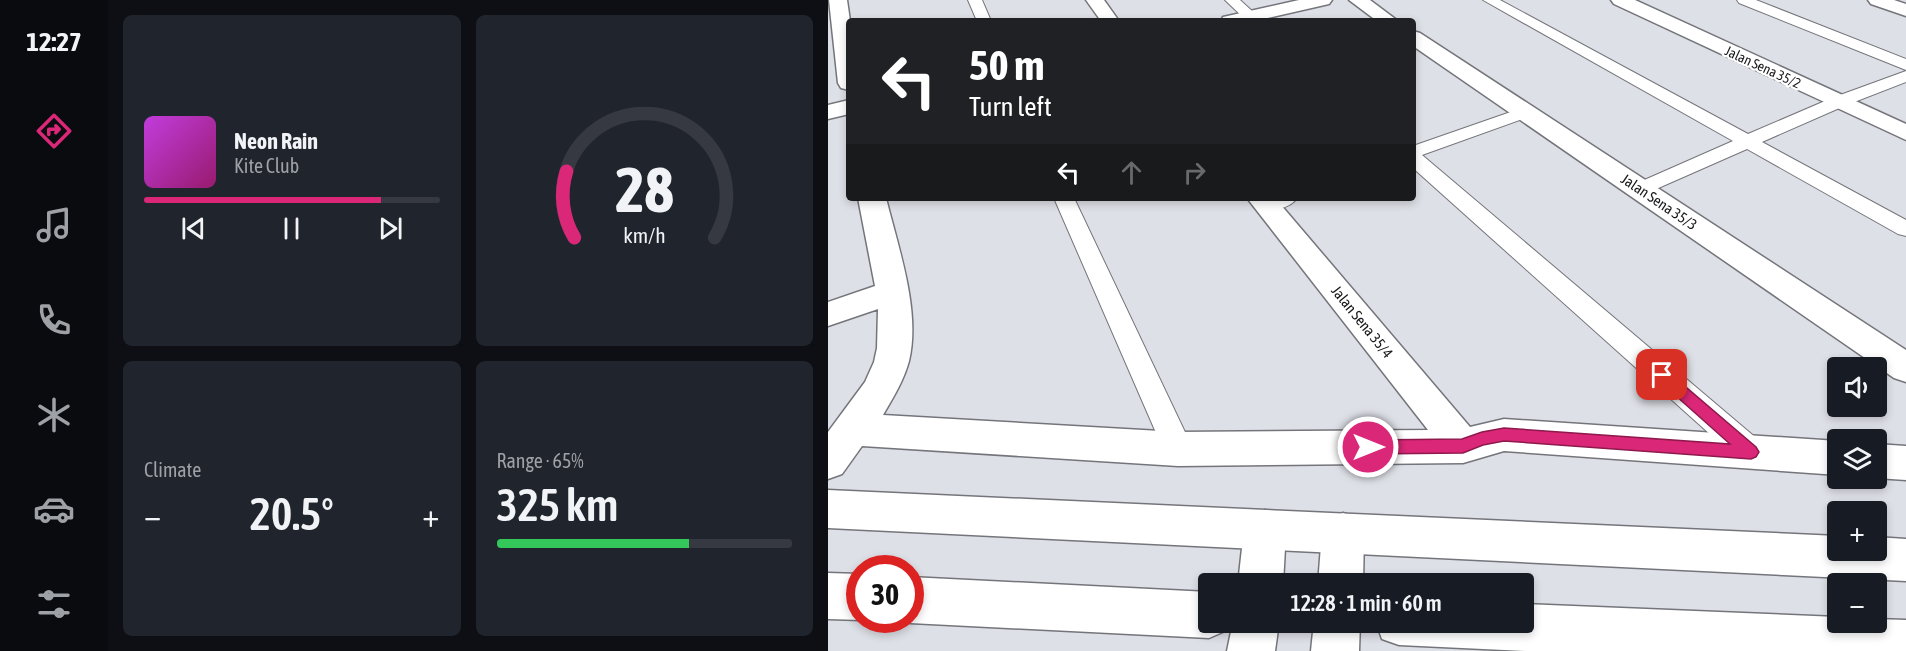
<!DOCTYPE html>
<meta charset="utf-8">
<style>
body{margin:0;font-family:"Asap Condensed",sans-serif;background:#20242c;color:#f1f3f6;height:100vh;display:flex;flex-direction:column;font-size:22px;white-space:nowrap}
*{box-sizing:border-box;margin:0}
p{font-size:20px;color:#9ea1a6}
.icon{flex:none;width:33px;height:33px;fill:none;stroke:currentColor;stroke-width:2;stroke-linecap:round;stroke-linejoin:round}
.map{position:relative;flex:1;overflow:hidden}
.drawer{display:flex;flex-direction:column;gap:15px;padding:15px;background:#0d0f14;width:720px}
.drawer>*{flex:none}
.top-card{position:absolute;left:18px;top:18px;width:570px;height:183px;border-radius:6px;box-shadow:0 3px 9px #0003;background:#202124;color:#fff;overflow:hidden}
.controls{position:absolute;left:999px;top:357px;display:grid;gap:12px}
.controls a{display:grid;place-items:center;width:60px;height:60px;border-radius:6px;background:#171b24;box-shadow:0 3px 9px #0003;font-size:30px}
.speed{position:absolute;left:18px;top:555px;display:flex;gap:12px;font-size:30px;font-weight:700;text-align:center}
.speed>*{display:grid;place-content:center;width:78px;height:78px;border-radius:50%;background:#171b24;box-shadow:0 3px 9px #0003;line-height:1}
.speed .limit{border:9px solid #d22;background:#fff;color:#111}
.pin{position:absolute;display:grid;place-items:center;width:51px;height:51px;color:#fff;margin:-26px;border-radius:12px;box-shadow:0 3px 9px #0006}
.me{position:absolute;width:66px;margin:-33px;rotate:90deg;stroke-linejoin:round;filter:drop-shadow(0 0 4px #0008)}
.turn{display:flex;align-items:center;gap:21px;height:126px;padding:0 24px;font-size:27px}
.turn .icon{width:78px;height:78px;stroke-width:2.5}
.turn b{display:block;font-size:42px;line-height:51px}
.lanes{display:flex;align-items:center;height:57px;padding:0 24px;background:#0003;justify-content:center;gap:30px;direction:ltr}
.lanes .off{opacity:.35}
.big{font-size:45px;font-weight:600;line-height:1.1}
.drawer .card{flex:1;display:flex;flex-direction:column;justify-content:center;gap:9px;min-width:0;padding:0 21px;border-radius:9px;background:#20242c}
.drawer .dial{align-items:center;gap:0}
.dial svg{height:156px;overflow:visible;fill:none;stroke:#363941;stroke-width:7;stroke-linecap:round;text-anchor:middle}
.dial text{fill:#f1f3f6;stroke:none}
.song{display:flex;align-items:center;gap:18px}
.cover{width:72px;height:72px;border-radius:9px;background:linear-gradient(135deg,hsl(290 70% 55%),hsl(320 70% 35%))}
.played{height:6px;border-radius:3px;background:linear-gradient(90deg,#db2777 80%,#363941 80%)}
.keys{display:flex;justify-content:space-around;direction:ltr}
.heat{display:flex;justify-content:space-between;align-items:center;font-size:33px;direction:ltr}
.charge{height:9px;border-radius:4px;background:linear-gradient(90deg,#34c759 65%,#363941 0)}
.drawer .tiles{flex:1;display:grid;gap:15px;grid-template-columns:repeat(2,1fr)}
.trip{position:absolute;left:370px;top:573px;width:336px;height:60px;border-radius:6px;background:#171b24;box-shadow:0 3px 9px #0003;font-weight:600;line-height:60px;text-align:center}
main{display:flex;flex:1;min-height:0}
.tabs{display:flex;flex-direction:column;width:108px;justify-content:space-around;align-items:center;background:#090b0e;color:#9ea1a6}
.tabs .icon{width:42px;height:42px}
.tabs .active{color:#db2777}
.tabs b{font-size:27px;color:#f1f3f6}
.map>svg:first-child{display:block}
</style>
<main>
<nav class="tabs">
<b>12:27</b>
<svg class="icon active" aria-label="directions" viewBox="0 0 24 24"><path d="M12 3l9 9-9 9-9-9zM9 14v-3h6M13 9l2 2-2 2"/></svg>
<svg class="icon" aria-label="music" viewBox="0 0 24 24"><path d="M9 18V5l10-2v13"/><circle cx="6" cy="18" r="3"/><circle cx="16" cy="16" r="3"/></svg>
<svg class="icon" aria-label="phone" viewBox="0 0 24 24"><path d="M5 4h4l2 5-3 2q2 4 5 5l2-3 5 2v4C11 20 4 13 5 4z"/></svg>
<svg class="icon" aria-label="climate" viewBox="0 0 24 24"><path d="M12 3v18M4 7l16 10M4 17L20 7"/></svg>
<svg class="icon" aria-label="car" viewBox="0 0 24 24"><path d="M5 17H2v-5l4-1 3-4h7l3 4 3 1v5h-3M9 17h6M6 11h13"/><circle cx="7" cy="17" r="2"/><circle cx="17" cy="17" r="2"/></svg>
<svg class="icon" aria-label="filters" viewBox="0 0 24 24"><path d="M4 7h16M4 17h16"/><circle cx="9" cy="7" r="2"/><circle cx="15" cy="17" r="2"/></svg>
</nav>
<section class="drawer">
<div class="tiles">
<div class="card">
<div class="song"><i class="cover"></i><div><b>Neon Rain</b><p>Kite Club</p></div></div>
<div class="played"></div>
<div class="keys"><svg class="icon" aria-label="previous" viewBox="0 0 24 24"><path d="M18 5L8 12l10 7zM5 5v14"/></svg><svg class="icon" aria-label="pause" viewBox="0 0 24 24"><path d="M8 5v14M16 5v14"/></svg><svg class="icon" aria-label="next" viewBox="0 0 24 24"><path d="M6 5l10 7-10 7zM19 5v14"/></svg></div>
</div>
<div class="card dial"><svg viewBox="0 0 100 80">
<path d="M14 69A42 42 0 1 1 86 69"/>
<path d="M14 69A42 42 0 0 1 10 35" stroke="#db2777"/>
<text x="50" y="56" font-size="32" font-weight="700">28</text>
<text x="50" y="72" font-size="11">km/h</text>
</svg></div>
<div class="card"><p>Climate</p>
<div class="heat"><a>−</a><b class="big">20.5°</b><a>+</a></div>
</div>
<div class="card"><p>Range · 65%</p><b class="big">325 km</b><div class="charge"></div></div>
</div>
</section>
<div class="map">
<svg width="1078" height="651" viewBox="0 0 1078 651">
<rect width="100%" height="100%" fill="#dee0e7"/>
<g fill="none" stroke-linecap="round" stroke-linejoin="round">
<defs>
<path id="lane" d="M140,0h14l9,21h-14z
M397,0h15l23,21h-16z
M655,0h17l248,134 84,-36 74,-27v11l-62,24 -82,36 144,78v16l-8,-2 -151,-85 -100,44 -7,2 -7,-2 -3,-4 3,-4 100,-44z
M909,0h19l150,59v11l-167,-67z
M697,107l6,1 3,4 -3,4 -109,39 340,288 4,9 -4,9 -11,4 -11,-4 -327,-293v-22z
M226,198h20l119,251 -4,9 -11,4 -11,-4z
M439,198h30c-6,10 -26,14 -37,12l-4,-5 4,-5z"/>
<path id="street" d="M1,0h18l3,21 -1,69 -8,-2 -3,-5z
M258,0h18l15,21h-18z
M471,0h33l-3,4 -74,17h-34l2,-4z
M521,0h21l28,21h-21z
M783,0h24l271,124v16l-292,-136z
M1040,0h26l12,4v12l-35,-12z
M585,31l7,2 486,317v32l-12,-4 -481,-332z
M21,100v14l-21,5v-14z
M30,198h28c12,49 35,113 23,163 -5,19 -16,37 -26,54l295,17 250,-2 -181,-232h28l195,229 34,-8 334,22v34l-334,-24 -41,12 -285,3 -316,-20 -20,28 -14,5v-47l37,-50 9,-20 3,-14 1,-39 -50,17v-24l47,-16z
M1048,444l30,2v34l-30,-2z
M437,510l15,6 6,14 -3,54h-45l6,-54 6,-14z
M515,513l15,6 6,14 -1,51h-45l4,-51 6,-14z
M405,622h46l-4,29h-48z
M486,622h46l-1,29h-48z"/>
<path id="secondary" d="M0,490l1010,46v14h38v-13l30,2v42l-1078,-53z
M0,573l32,1 1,46 -33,-1z
M82,577l299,15v30h20l-4,9 -16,7 -299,-15 -8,-3h8z
M696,604l314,13v5h38v-3l30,1v31h-381l-126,-6 -17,-6 -6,-17h148z"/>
</defs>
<!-- lane casing -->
<use href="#lane" stroke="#74757b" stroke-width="2"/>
<!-- street casing -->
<use href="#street" stroke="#74757b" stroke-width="3"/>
<!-- secondary casing -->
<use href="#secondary" stroke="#74757b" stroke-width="3"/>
<!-- lane -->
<use href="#lane" fill="#fff" fill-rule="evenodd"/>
<!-- street -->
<use href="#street" fill="#fff" fill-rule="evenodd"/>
<!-- secondary -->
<use href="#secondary" fill="#fff" fill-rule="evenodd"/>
</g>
<!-- route -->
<path fill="#db2777" stroke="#8e194d" stroke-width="1.5" d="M834,369l5,2 89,76 3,5 -3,5 -5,2 -247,-18 -21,4 -20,8 -95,1 -6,-2 -2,-5 2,-5 6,-2 94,-1 20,-7 22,-4 226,16 -73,-65 -3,-4 3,-4z"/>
<g text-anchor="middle" stroke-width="4.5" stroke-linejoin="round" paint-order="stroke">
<!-- far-street labels -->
<g font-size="14" fill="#17181a" stroke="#fff">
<text transform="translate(935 67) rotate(25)" y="5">Jalan Sena 35/2</text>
</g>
<!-- street labels -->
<g font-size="15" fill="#17181a" stroke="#fff">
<text transform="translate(831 202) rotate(34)" y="5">Jalan Sena 35/3</text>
<text transform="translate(534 322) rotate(51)" y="5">Jalan Sena 35/4</text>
</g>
</g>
</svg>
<div class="controls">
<a><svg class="icon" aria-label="sound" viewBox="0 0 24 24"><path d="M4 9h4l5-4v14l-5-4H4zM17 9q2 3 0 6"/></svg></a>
<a><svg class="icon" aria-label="layers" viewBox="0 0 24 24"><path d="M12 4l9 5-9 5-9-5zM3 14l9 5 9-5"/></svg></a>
<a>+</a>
<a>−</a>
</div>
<div class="speed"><div class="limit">30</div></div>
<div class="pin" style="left:834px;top:375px;background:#d93025"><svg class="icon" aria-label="arrive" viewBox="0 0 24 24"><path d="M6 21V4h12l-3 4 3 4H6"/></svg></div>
<svg class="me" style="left:540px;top:447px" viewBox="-20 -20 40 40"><circle r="17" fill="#db2777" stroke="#fff" stroke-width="3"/><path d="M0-11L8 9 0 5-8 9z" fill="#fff"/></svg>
<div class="trip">12:28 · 1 min · 60 m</div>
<div class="top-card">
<div class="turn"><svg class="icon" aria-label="left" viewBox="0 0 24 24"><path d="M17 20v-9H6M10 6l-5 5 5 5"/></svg><div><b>50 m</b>Turn left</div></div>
<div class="lanes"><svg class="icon" aria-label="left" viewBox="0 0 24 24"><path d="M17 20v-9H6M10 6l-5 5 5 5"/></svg><svg class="icon off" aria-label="ahead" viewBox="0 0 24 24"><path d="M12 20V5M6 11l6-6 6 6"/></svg><svg class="icon off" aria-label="right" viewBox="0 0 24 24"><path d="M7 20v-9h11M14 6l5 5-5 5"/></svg></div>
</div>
</div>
</main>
